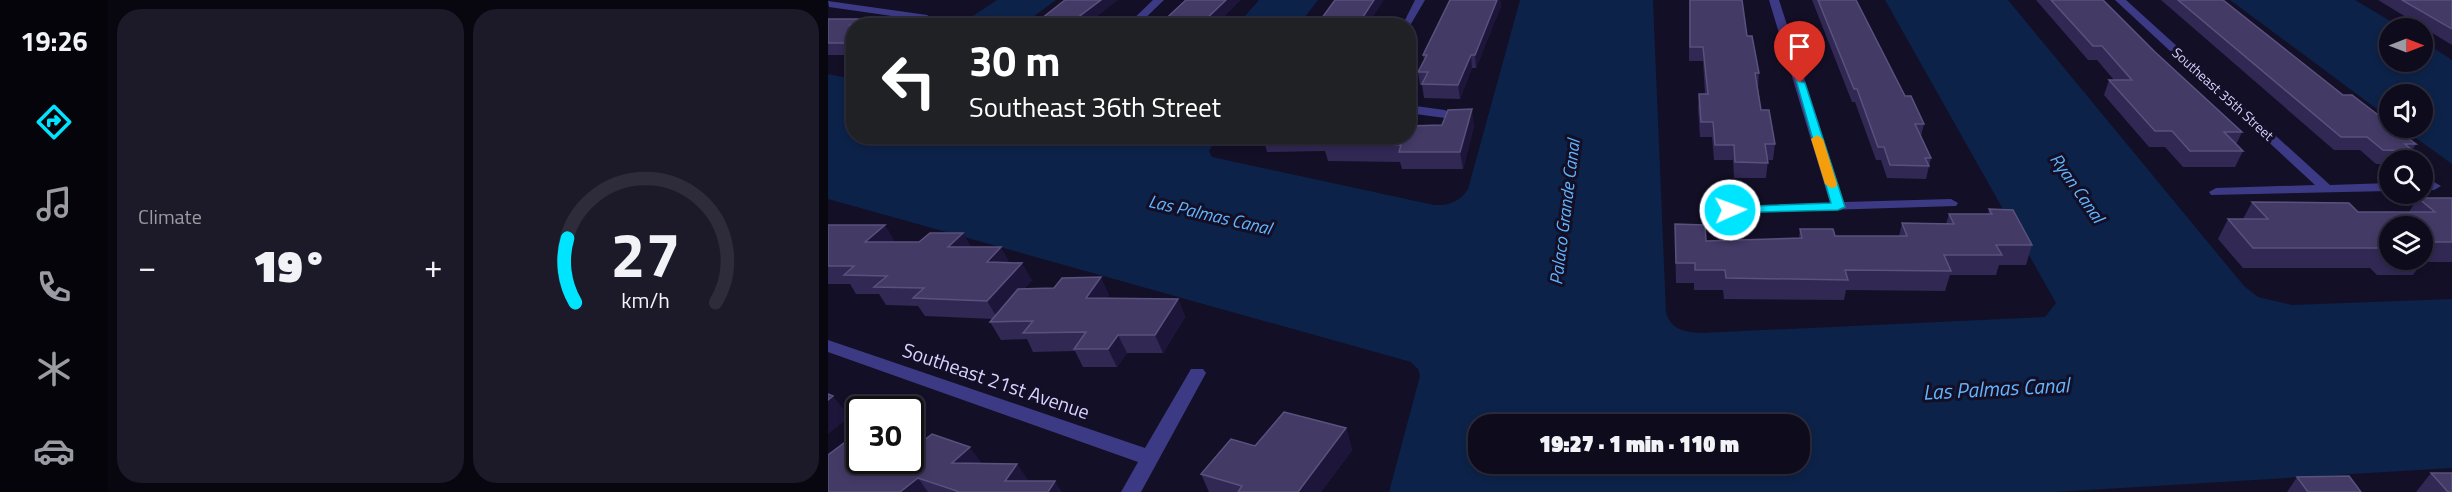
<!DOCTYPE html>
<meta charset="utf-8">
<style>
body{margin:0;font-family:"Titillium Web",sans-serif;background:#1c1929;color:#f1f3f6;height:100vh;display:flex;flex-direction:column;font-size:22px;white-space:nowrap}
*{box-sizing:border-box;margin:0}
p{font-size:20px;color:#9b9ba3}
.icon{flex:none;width:33px;height:33px;fill:none;stroke:currentColor;stroke-width:2;stroke-linecap:round;stroke-linejoin:round}
.map{position:relative;flex:1;overflow:hidden}
.drawer{display:flex;flex-direction:column;gap:9px;padding:9px;background:#08060f;width:720px}
.drawer>*{flex:none}
.guide{position:absolute;left:18px;top:18px;width:570px;height:126px;border-radius:24px;box-shadow:0 3px 9px #0003,0 0 0 2px #2e2b3b;background:#202124;color:#fff;overflow:hidden}
.needle{width:39px;rotate:90deg}
.buttons{position:absolute;left:1551px;top:18px;display:grid;gap:12px}
.buttons a{display:grid;place-items:center;width:54px;height:54px;border-radius:50%;background:#0e0b1c;box-shadow:0 3px 9px #0003,0 0 0 2px #2e2b3b;font-size:30px}
.speed{position:absolute;left:18px;top:396px;display:flex;gap:12px;font-size:30px;font-weight:700;text-align:center}
.speed>*{display:grid;place-content:center;width:78px;height:78px;border-radius:50%;background:#0e0b1c;box-shadow:0 3px 9px #0003,0 0 0 2px #2e2b3b;line-height:1}
.speed .limit{border:3px solid #111;border-radius:9px;background:#fff;color:#111}
.pin{position:absolute;display:grid;place-items:center;width:51px;height:51px;color:#fff;margin:-62px -26px;border-radius:50% 50% 50% 0;rotate:-45deg;box-shadow:0 0 6px #0007}
.pin .icon{rotate:45deg}
.me{position:absolute;width:66px;margin:-33px;rotate:88deg;stroke-linejoin:round;filter:drop-shadow(0 0 4px #0008)}
.turn{display:flex;align-items:center;gap:21px;height:126px;padding:0 24px;font-size:27px}
.turn .icon{width:78px;height:78px;stroke-width:2.5}
.turn b{display:block;font-size:42px;line-height:51px}
.big{font-size:45px;font-weight:800;line-height:1.1}
.drawer .card{flex:1;display:flex;flex-direction:column;justify-content:center;gap:9px;min-width:0;padding:0 21px;border-radius:24px;background:#1c1929}
.drawer .dial{align-items:center;gap:0}
.dial svg{height:156px;overflow:visible;fill:none;stroke:#2e2b3b;stroke-width:7;stroke-linecap:round;text-anchor:middle}
.dial text{fill:#f1f3f6;stroke:none}
.heat{display:flex;justify-content:space-between;align-items:center;font-size:33px;direction:ltr}
.drawer .tiles{flex:1;display:grid;gap:9px;grid-template-columns:repeat(2,1fr)}
.trip{position:absolute;left:640px;top:414px;width:342px;height:60px;border-radius:24px;background:#0e0b1c;box-shadow:0 3px 9px #0003,0 0 0 2px #2e2b3b;font-weight:800;line-height:60px;text-align:center}
main{display:flex;flex:1;min-height:0}
.tabs{display:flex;flex-direction:column;width:108px;justify-content:space-around;align-items:center;background:#06040b;color:#9b9ba3}
.tabs .icon{width:42px;height:42px}
.tabs .active{color:#00e5ff}
.tabs b{font-size:27px;color:#f1f3f6}
.map>svg:first-child{display:block}
</style>
<main>
<nav class="tabs">
<b>19:26</b>
<svg class="icon active" aria-label="directions" viewBox="0 0 24 24"><path d="M12 3l9 9-9 9-9-9zM9 14v-3h6M13 9l2 2-2 2"/></svg>
<svg class="icon" aria-label="music" viewBox="0 0 24 24"><path d="M9 18V5l10-2v13"/><circle cx="6" cy="18" r="3"/><circle cx="16" cy="16" r="3"/></svg>
<svg class="icon" aria-label="phone" viewBox="0 0 24 24"><path d="M5 4h4l2 5-3 2q2 4 5 5l2-3 5 2v4C11 20 4 13 5 4z"/></svg>
<svg class="icon" aria-label="climate" viewBox="0 0 24 24"><path d="M12 3v18M4 7l16 10M4 17L20 7"/></svg>
<svg class="icon" aria-label="car" viewBox="0 0 24 24"><path d="M5 17H2v-5l4-1 3-4h7l3 4 3 1v5h-3M9 17h6M6 11h13"/><circle cx="7" cy="17" r="2"/><circle cx="17" cy="17" r="2"/></svg>
</nav>
<section class="drawer">
<div class="tiles">
<div class="card"><p>Climate</p>
<div class="heat"><a>−</a><b class="big">19°</b><a>+</a></div>
</div>
<div class="card dial"><svg viewBox="0 0 100 80">
<path d="M14 69A42 42 0 1 1 86 69"/>
<path d="M14 69A42 42 0 0 1 10 36" stroke="#00e5ff"/>
<text x="50" y="56" font-size="32" font-weight="700">27</text>
<text x="50" y="72" font-size="11">km/h</text>
</svg></div>
</div>
</section>
<div class="map">
<svg width="1624" height="492" viewBox="0 0 1624 492">
<rect width="100%" height="100%" fill="#130f26"/>
<!-- water -->
<path fill="#0c2248" fill-rule="evenodd" d="M169,0h59l-34,25h-63z
M431,0h59l-19,25h-62z
M692,0h133l13,312c4,17 18,20 34,21l345,-16 11,-14 -171,-303h123l236,286 14,11 34,8 160,-6v169l-397,24h-666l31,-116 -2,-7 -7,-7 -583,-163v-125l25,5 1,57h247l14,3 103,-2 -9,14 3,6 222,48c14,1 27,-4 34,-16zM651,424h321v40h-321z
M1402,0h125l47,28h-12v34h32l1,-21 29,19v104l-50,-36h20v-34h-32l-1,24z"/>
<g fill="none" stroke-linecap="round" stroke-linejoin="round">
<!-- minor -->
<path fill="#3d3a85" fill-rule="evenodd" d="M325,0h11l-27,26h-11z
M587,0h10l-17,29v-3h-6z
M941,0h10l65,202 107,-3 7,4 -2,3 -231,7 -2,-3 7,-4 100,-3z
M1287,0h11l204,185 60,-2v8l-179,4 -2,-3 7,-4 99,-3z
M0,1l99,14 5,3 -5,3 -98,-14z
M580,105l37,5 6,4 -6,4 -37,-5z
M1594,182h12l7,4 -7,4h-12z
M0,340l317,108 46,-79h12l3,4 -65,119h-20l17,-30 -310,-110z"/>
</g>
<!-- wall -->
<path fill="#312854" fill-rule="evenodd" d="M237,0l20,26h-53z
M358,0h54l-25,26h-57z
M672,0l1,6 -25,62h-4l-12,31 -36,-1 -2,-13h-2l-2,-13 6,-12 -1,-5z
M861,0h53l5,36 12,37 -1,15 3,22 14,34 -2,16h-5l-2,18h-32l-1,-18h-19l-2,-23h-12l-2,-29 1,-14h6l-2,-33h-14z
M984,0h44l49,96 19,28 -3,12 10,22 -5,21 -39,-1 -6,-18h-5l-21,-58h-3z
M1208,0h67l52,52 87,80 -6,13 7,6 -8,16h-52l-18,-20h-16l-45,-52 5,-15h5l-17,-20h-9z
M1333,0h62l120,95 73,49 -9,16h-17v4h-14l-16,-14h-26z
M1550,0h74v45z
M0,19l26,7v29h-26z
M646,126l-11,43h-61l-2,-7 -72,-1 -3,-10 -58,1 -4,-16h145z
M1590,198h34v64h-30l-9,13h-36l-7,-7h-127l-25,-29 10,-20h15l9,-17 106,10h51zM1562,226h32v34h-32z
M1161,209l43,36 -6,20h-27l-3,10h-46l-5,16 -99,-1 -2,10 -120,-1 -1,-9h-29v-7h-18l-1,-39v-20l31,17 93,-3 1,-9 35,7h64l3,-13 44,1 3,-10h39z
M0,225l68,17 75,5 38,15 23,18 -7,8 84,7 -2,3 71,1 7,18 -22,36h-36l-10,14h-34l-8,-16 -42,1 -6,-13 -26,1 -11,-18 3,-3 -68,-3 -7,-10 -32,-1 -7,-11h-23l-6,-10h-22z
M518,428l6,22 -31,42h-112l-8,-18 54,-28z
M153,463l36,1 11,17 34,11h-234z
M1603,473l21,19h-36z
M1469,477l64,15h-74z"/>
<!-- shaded-wall -->
<path fill="#1d163a" d="M273,0h17l-33,26h-6l-2,-8z
M398,0h14l-25,26h-11l-1,-4z
M546,0h10l-17,26h-10z
M669,0h3l1,6 -25,62 -1,-13z
M243,18l3,8h-12z
M32,19l3,7 -13,-1z
M643,55l1,13 -12,31 -2,-14z
M644,109l2,17 -11,43 -3,-17z
M57,225l11,18 -31,-1z
M135,233l10,17 -25,-3z
M173,247l10,18 -24,-3z
M194,263l10,17 -34,39 -11,-18z
M273,277l8,18 -14,21 -9,-18z
M350,299l7,18 -22,36 -8,-18z
M290,335l9,18 -10,14 -9,-18z
M5,396l17,21 -22,17v-34z
M518,428l6,22 -31,42h-23z
M142,447l15,21 -33,-5z
M189,464l14,21 -26,-4z
M90,478l10,14h-28z
M227,481l7,11h-14z"/>
<!-- building -->
<path fill="#433a66" stroke="#5a527e" stroke-width="1.5" d="M237,0h36l-24,18h-6l-9,8h-30z
M358,0h40l-23,22h-12l-3,4h-30z
M507,0h39l-17,26h-41z
M622,0h47l-22,55h-4l-13,30 -36,-1 6,-12h-10l9,-17h-4z
M862,0h52l5,36h5l7,37h-4l6,37h8l6,34h-10l3,19 -33,-1 -1,-17h-19l-2,-23h-12l-2,-28h9l-5,-47h-13z
M990,0h38l49,96h6l13,28h-9l16,34h-6l4,8 -39,-1 -6,-18h-6l-21,-58h-3z
M1223,0h52l52,52 87,80h-18l19,19h-53l-18,-20h-17l-46,-51h23l-30,-34h-9z
M1350,0h45l120,95h9l38,29v4h4l22,16h-11l8,7 -30,-1 -16,-13h-26z
M1574,0h50v29z
M0,19h32l-10,6h67l-63,1v17h-26z
M644,109l-12,43h-61l2,-7 -77,-1 4,-8h80v-10l34,-1 6,-15z
M1590,198h34v44h-30v-16h-32v29l-8,-7h-129l-25,-29h40l-16,-17 97,1 9,9h77z
M1161,209l24,1 19,35h-36l6,10h-58l7,16 -106,-1 3,10 -122,-2 -1,-8h-30v-7h-19l-1,-39 30,1 1,16 96,-3 -2,-9h33l2,7h72l-5,-13 52,1 -5,-10h43z
M0,225h57l-20,17h54l11,-9h33l-15,14h53l-14,15 35,1 -35,38 -74,-3 11,-10 -50,-1 13,-11 -43,-1 10,-9h-26z
M273,277l-15,21 92,1 -23,36h-37l-10,14h-34l12,-17 -63,1 10,-12 -43,1 28,-33 36,-1 8,-10z
M0,394l5,2 -5,4z
M456,412l62,16 -48,64h-60l4,-6 -41,-12 30,-35 24,7z
M32,431v29h50v-17l8,2 14,-11 38,13 -18,16 65,1 -12,17h50l-7,11h-91v-1l-39,-13 -18,14h-72v-37z
M1603,473h21v19h-4z
M1521,476l12,16h-53l-11,-15z"/>
<!-- route -->
<path fill="#00e5ff" stroke="#0095a6" stroke-width="1.5" d="M968,80l9,3 40,124 -7,3 -113,3 -2,-3 7,-3 101,-4z"/>
<!-- slow -->
<path fill="#f59e0b" d="M989,135l6,4 14,45 -1,3 -5,1 -6,-4 -14,-45z"/>
<g text-anchor="middle" stroke-width="6" stroke-linejoin="round" paint-order="stroke">
<!-- far-street labels -->
<g font-size="14" fill="#d9d4ff" stroke="#130f26">
<text transform="translate(1395 94) rotate(42)" y="5">Southeast 35th Street</text>
</g>
<!-- water labels -->
<g font-size="18" font-style="italic" fill="#62b6ff" stroke="#130f26">
<text transform="translate(1249 188) rotate(55)" y="6">Ryan Canal</text>
<text transform="translate(737 212) rotate(-83)" y="6">Palaco Grande Canal</text>
<text transform="translate(382 215) rotate(13)" y="6">Las Palmas Canal</text>
</g>
<!-- near-street labels -->
<g font-size="20" fill="#d9d4ff" stroke="#130f26">
<text transform="translate(168 381) rotate(19)" y="7">Southeast 21st Avenue</text>
</g>
<!-- near-water labels -->
<g font-size="21" font-style="italic" fill="#62b6ff" stroke="#130f26">
<text transform="translate(1168 389) rotate(-3)" y="7">Las Palmas Canal</text>
</g>
</g>
</svg>
<div class="buttons">
<a><svg class="needle" viewBox="-14 -14 28 28"><path d="M0-13l5 13h-10z" fill="#e53935"/><path d="M0 13l5-13h-10z" fill="#9b9ba3"/></svg></a>
<a><svg class="icon" aria-label="sound" viewBox="0 0 24 24"><path d="M4 9h4l5-4v14l-5-4H4zM17 9q2 3 0 6"/></svg></a>
<a><svg class="icon" aria-label="search" viewBox="0 0 24 24"><circle cx="10" cy="10" r="6"/><path d="M15 15l6 6"/></svg></a>
<a><svg class="icon" aria-label="layers" viewBox="0 0 24 24"><path d="M12 4l9 5-9 5-9-5zM3 14l9 5 9-5"/></svg></a>
</div>
<div class="speed"><div class="limit">30</div></div>
<div class="pin" style="left:972px;top:83px;background:#d93025"><svg class="icon" aria-label="arrive" viewBox="0 0 24 24"><path d="M6 21V4h12l-3 4 3 4H6"/></svg></div>
<svg class="me" style="left:902px;top:210px" viewBox="-20 -20 40 40"><circle r="17" fill="#00e5ff" stroke="#fff" stroke-width="3"/><path d="M0-11L8 9 0 5-8 9z" fill="#fff"/></svg>
<div class="trip">19:27 · 1 min · 110 m</div>
<div class="guide">
<div class="turn"><svg class="icon" aria-label="left" viewBox="0 0 24 24"><path d="M17 20v-9H6M10 6l-5 5 5 5"/></svg><div><b>30 m</b>Southeast 36th Street</div></div>
</div>
</div>
</main>
